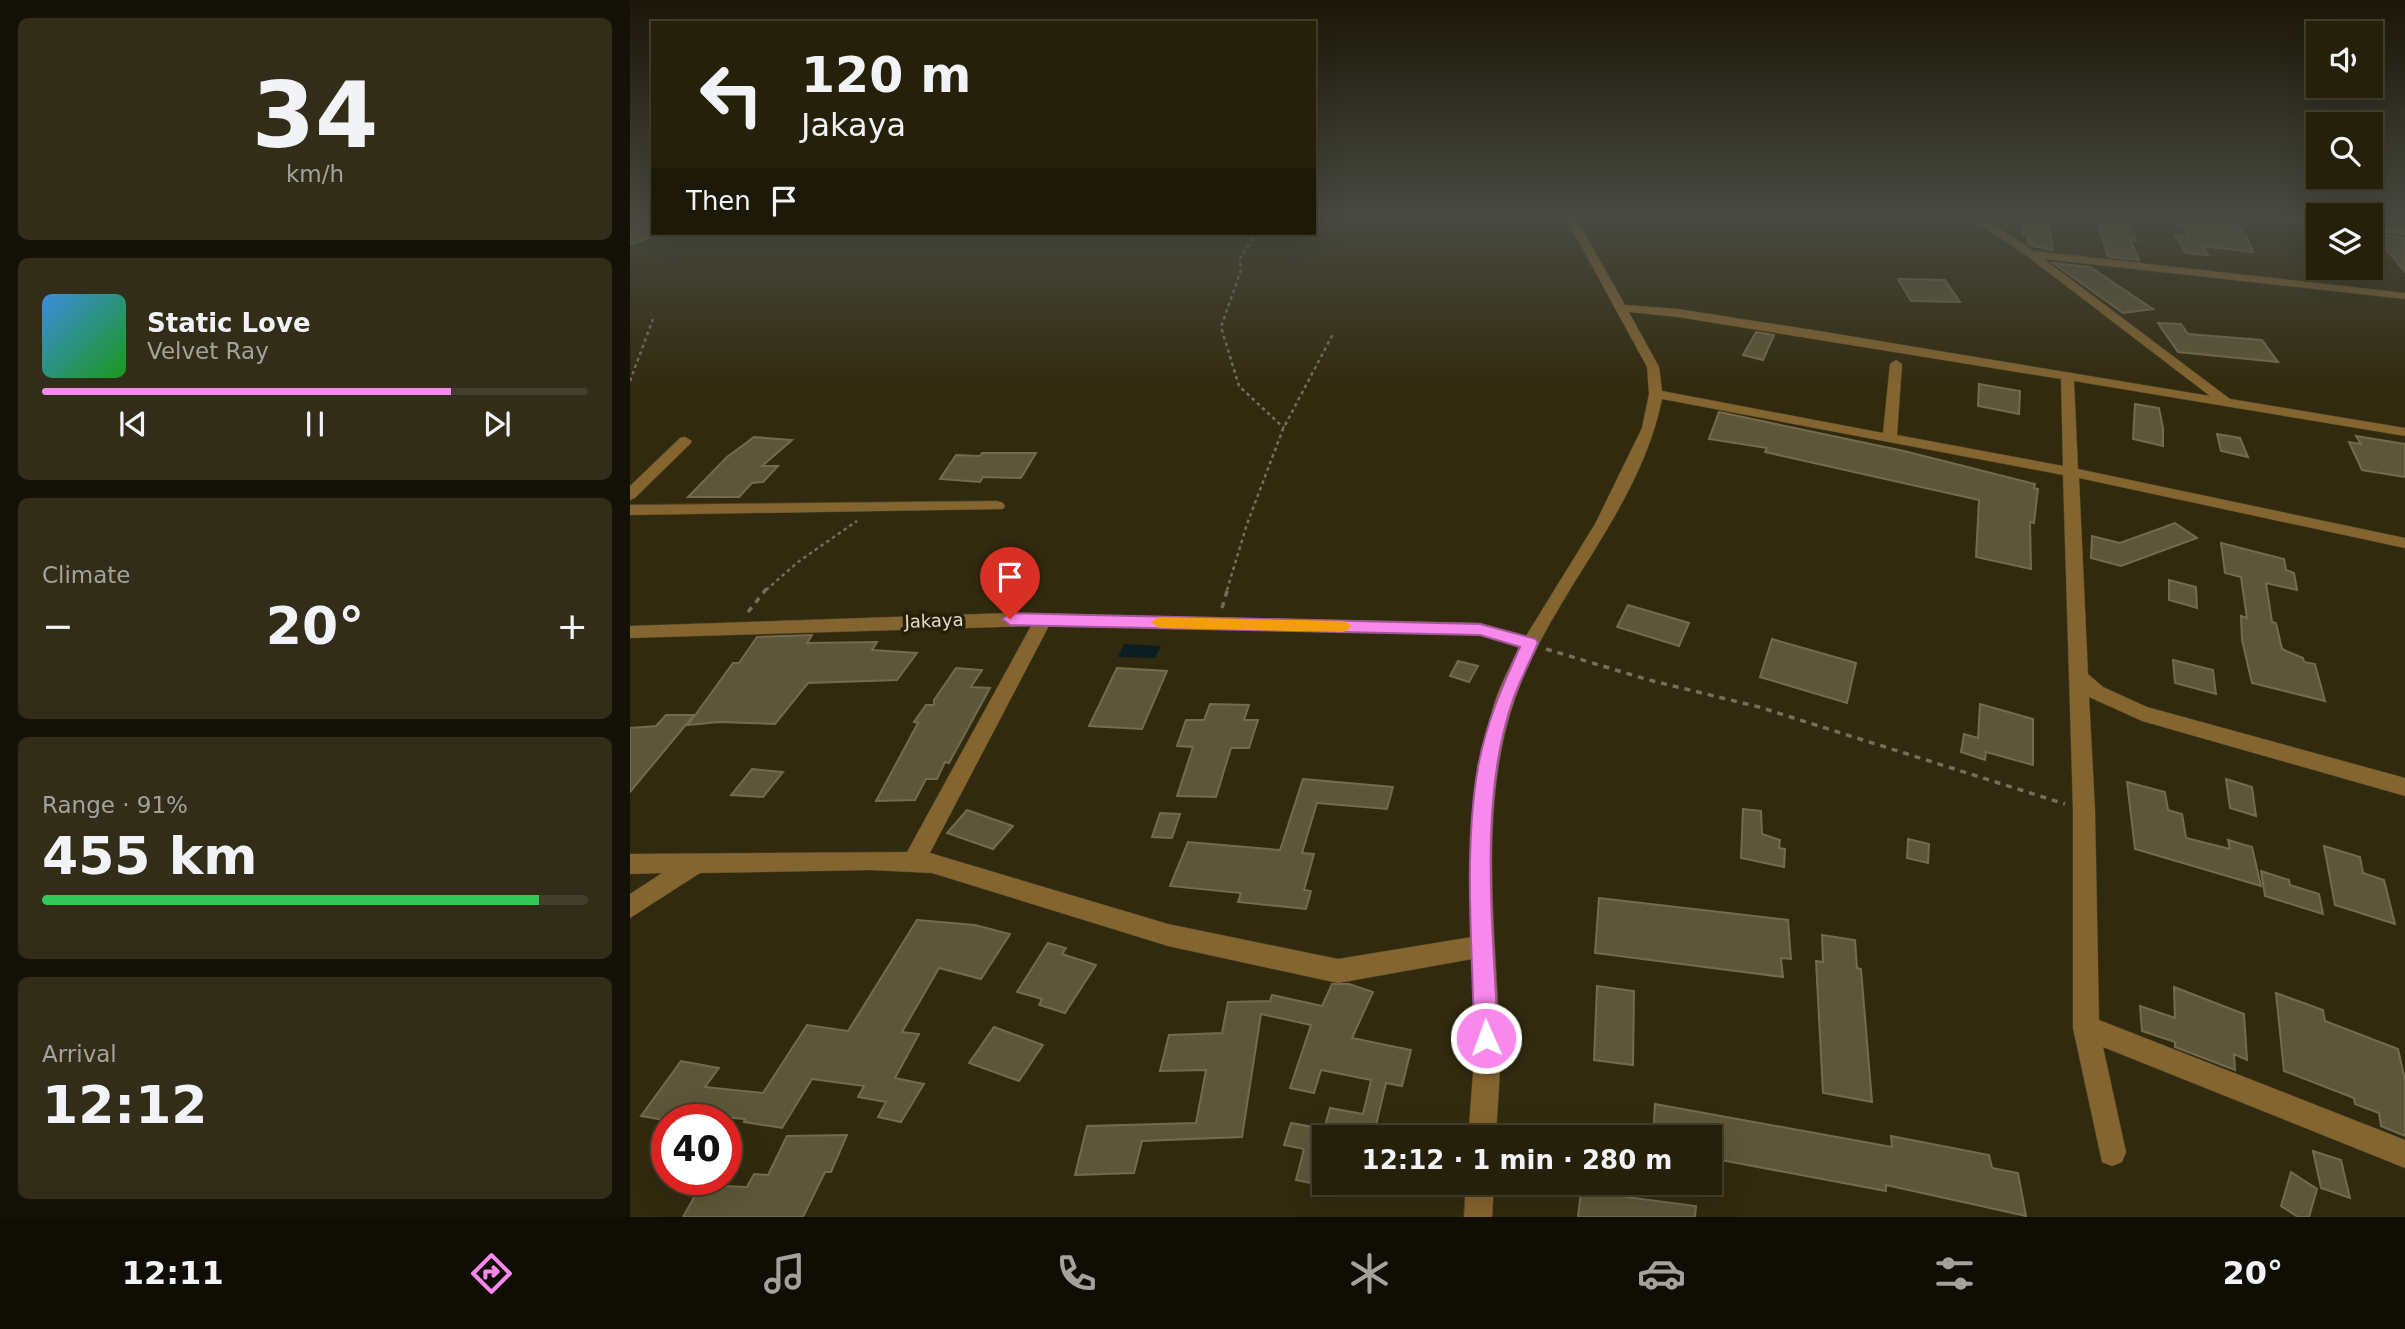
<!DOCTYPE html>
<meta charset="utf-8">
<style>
body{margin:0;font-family:"DejaVu Sans",sans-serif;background:#312d18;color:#f1f3f6;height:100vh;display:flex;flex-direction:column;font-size:26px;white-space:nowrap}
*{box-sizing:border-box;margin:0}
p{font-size:23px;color:#a3a39c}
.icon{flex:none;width:38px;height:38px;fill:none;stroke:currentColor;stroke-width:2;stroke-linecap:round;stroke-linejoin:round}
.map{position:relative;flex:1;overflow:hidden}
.drawer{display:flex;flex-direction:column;gap:18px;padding:18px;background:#141206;width:630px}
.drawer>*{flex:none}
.hud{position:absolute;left:21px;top:21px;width:665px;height:214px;border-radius:0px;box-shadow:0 7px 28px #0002,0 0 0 2px #423e2b;background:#25200a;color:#f1f3f6;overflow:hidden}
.controls{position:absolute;left:1676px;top:21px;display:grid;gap:14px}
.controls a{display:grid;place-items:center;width:77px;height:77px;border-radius:0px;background:#25200a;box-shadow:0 7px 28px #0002,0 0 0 2px #423e2b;font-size:35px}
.speed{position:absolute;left:21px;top:1104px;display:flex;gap:14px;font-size:35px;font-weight:700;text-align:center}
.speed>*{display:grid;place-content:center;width:91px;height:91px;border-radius:50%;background:#25200a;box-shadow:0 7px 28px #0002,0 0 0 2px #423e2b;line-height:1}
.speed .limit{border:10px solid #d22;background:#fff;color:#111}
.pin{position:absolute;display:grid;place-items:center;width:60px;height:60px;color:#fff;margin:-72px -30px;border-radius:50% 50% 50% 0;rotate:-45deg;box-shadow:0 0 7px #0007}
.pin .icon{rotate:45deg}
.me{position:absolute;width:77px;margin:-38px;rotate:358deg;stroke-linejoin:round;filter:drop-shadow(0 0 5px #0008)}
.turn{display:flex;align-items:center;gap:24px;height:147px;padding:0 35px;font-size:32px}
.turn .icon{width:91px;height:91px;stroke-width:2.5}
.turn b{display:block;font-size:49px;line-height:60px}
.then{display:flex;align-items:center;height:66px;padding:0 35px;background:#0003;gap:14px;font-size:26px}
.big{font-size:52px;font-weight:700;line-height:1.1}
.drawer .widget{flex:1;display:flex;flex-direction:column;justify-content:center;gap:10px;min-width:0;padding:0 24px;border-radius:10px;background:#312d18}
.drawer .dial{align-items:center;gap:0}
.dial b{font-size:91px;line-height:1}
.song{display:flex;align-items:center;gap:21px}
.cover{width:84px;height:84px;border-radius:10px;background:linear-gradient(135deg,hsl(210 70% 55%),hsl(120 70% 35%))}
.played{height:7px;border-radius:4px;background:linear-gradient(90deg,#f888eb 75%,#423e2b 75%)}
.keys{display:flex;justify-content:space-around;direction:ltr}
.heat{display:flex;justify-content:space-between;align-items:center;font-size:38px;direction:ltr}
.charge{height:10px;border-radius:5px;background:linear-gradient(90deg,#34c759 91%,#423e2b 0)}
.trip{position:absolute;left:682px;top:1125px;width:410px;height:70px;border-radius:0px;background:#25200a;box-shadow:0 7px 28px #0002,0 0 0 2px #423e2b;font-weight:700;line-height:70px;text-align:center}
.dock{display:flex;height:112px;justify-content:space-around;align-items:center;background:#0f0d04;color:#a3a39c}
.dock .icon{width:49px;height:49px}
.dock .on{color:#f888eb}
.dock b{font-size:32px;color:#f1f3f6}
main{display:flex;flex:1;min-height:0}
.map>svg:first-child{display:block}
</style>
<main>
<section class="drawer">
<div class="widget dial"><b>34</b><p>km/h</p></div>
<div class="widget">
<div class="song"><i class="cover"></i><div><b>Static Love</b><p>Velvet Ray</p></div></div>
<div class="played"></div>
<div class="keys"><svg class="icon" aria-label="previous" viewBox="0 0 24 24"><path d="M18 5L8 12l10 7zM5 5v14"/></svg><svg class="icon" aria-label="pause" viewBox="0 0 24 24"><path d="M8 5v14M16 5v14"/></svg><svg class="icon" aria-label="next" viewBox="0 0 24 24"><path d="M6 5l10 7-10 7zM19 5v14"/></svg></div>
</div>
<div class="widget"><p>Climate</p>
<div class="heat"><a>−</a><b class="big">20°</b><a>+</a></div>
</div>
<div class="widget"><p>Range · 91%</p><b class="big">455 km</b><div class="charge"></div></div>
<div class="widget"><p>Arrival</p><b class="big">12:12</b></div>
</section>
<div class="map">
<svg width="1775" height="1217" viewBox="0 0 1775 1217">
<rect width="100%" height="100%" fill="#312a0e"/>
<!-- water -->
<path fill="#0c1e21" d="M494,644l37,2 -6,12 -37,-1z"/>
<!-- building -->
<path fill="#5d5639" stroke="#746b4f" stroke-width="2" d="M19,218h4v18l-23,9v-19z
M1393,218l25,4 5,28 -24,-5 -2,-10h-5z
M1466,218h31l9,23 -6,-1 9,20 -31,-3z
M1554,221l51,2 12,14 6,15 -51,-6 6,9 -22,-2 -11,-18 14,2 -6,-12h4z
M1744,234l31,4v34z
M1423,263l37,4 63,42 -30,4z
M1268,279l47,1 15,22 -49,-1z
M1528,323l23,1 7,10 74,6 16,22 -100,-10z
M1126,332l18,3 -11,25 -20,-5z
M1349,384l41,7 -1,23 -41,-8z
M1505,404l24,4 4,20v18l-30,-7z
M1089,412l185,39 131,33 -1,4 4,1 -4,34 -4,-1 1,47 -55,-12 3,-57 -214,-48 2,-4 -58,-9z
M1587,434l23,4 8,19 -27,-6z
M1726,436l49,8v33l-43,-7 -13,-28 12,2z
M124,437l38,3 -30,26h16l-15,16 -11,1 -13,14h-51l39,-40z
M352,453h54l-15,25 -38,-1 -3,5 -40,-3 16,-24 24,1z
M1545,523l22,15 -76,28 -30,-8 1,-22 28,7z
M1591,543l63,16 2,11 8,3 3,17 -31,-7 6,39 4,1 6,26 21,9 1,4 11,2 10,37 -73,-18 -10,-43 -1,-24 6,2 -6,-41 -16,-4z
M1539,580l27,7 1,21 -28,-8z
M998,605l61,18 -10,23 -62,-19z
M182,635l-5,8 70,-1 -5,8 45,3 -20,27 -89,3 -33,41 -56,-2 -31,3 45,-62h6l18,-26z
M1142,639l84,24 -9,40 -87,-26z
M1543,660l40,10 3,24 -41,-11z
M828,661l20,5 -9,16 -19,-6z
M326,668l26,2 -11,17 19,1 -41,75 -4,-1 -8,17h-11l-11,21 -39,1 42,-78 -4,-1 12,-17h8v-5z
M487,668l50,3 -25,58 -53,-3z
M580,704l39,1 -5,15h14l-9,28h-18l-15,49 -39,-1 16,-49 -16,-1 9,-26h18z
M1350,704l53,15v46l-47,-13 -1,8 -24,-8 3,-18 14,4z
M36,715h28l-64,77v-64l26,-2z
M122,769l31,3 -20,25 -32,-2z
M673,779l90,8 -6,22 -70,-6 -15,50 12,1 -10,36 7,1 -5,18 -68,-7 3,-9 -71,-7 18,-44 92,8z
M1596,779l26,8 4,29 -26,-8z
M1497,782l38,10 3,18 14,4 4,24 44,11 -2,-9 24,7 9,39 -126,-37z
M1113,809l18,2 1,23 18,6 -1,8 6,1 -1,18 -43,-9z
M337,810l46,16 -20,23 -46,-16z
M530,813l20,1 -8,24 -20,-1z
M1278,839l21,5 -1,19 -21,-5z
M1694,846l36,11 3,16 21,7 11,44 -60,-19z
M1631,871l28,9 1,5 29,9 4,20 -58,-18z
M969,898l189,22 3,39 -10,-1 2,19 -188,-24z
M287,920l58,5 35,9 -29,45 -42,-11 -37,64 17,2 -24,44 29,6 -23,38 -23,-5 8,-15 -28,-5 6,-11 -52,-7 -30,49 -38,-6 1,-3 -59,-5 -4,6h-18l-23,-4 40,-55 38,7 -14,19 58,6 44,-68 41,6z
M1192,935l33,5 2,28 4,1 11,133 -49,-9 -7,-132 7,1z
M418,943l18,5 -4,6 34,11 -31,48 -26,-8 3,-6 -25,-7z
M702,984h17l24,8 -21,46 59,12 -9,36 -16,-3 -13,55h-48v48l-29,-6 8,-31 -20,-4 7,-22 33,6 6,-21 33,6 8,-34 -50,-10 -7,23 -24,-5 21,-63 -50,-11 -19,123 -100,4 -8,32 -59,2 12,-49 109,-3 10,-53 -46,1 9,-36 53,-2 6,-31 42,-1 2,-6 50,11z
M967,986l37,5 -1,74 -39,-5z
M1544,987l70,27 3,46 -13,-6 1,16 -60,-23v-5l-33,-11 -2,-25 35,12z
M1646,993l47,17 2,11 73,28 7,31v56l-24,-10 -2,-13 -24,-9 -1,-6 -70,-27z
M364,1027l49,18 -24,36 -50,-18z
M1025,1104l237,43 -1,-11 98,19 3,13 26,5 8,43 -140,-31v6l-176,-33v-20h-57z
M217,1135l-16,37h-6l-22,45h-120l18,-32 46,2 7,-13 14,1 19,-39z
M1683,1151l28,9 9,38 -29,-10z
M1661,1172l26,17 -8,28h-11l-17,-11z
M952,1183h45l-1,14 70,9 -1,11h-117z"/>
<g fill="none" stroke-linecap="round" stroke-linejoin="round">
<defs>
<path id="minor" d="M936,218h10l49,87 53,4 141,22 391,65 -183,-140 -56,-38h12l51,33 371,42v6l-361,-40 186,140 175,29v8l-331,-55 4,88 327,69v10l-326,-70 9,196 15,13 44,20 258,71v18l-263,-75 -53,-24 6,113 4,210 306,120v28l-302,-121 23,105 -4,10 -10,4 -10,-4 -29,-134v-218l-10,-335 -401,-76c-22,111 -111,195 -147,300 -39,111 -17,243 -15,359 0,26 -3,53 -4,80h-28l6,-77 -2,-102 -134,24 -170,-37 -236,-73 -61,-3 -171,3 -70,45v-24l32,-21 -32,1v-20l277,-2 124,-226 -401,12v-12l380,-13 470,10 46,13 69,-112 47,-96 7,-34 -2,-27zM999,312l49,5 383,62 2,87 -166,-31 5,-71 -6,-4 -6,4 -7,69 -221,-42 -3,-24zM419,626l431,9 39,12c-8,18 -18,36 -24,54 -24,78 -25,156 -23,236l-134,22 -170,-35 -238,-71z
M1647,218l42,1v6l-37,-4z
M1741,225l34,4v6l-34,-4z
M55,437l7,4 -2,3 -55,54 -5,2v-14l50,-48z
M367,501l6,2 2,3 -2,3 -373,6v-10z
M836,1183h28l-2,34h-28z"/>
</defs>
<!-- minor casing -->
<use href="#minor" stroke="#4d462c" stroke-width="1"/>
<!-- path-far1 -->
<path stroke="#766f59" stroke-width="2.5" stroke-dasharray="3.5 3.5" stroke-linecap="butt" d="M627,233l-17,25 1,12 -20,57 18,59 45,42
M0,381l23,-62
M136,590l32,-28 59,-41
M597,590l20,-66 36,-95 50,-95"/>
<!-- path -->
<path stroke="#766f59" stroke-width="3.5" stroke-dasharray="6 6" stroke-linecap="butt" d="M592,608l6,-20
M118,612l19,-24
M916,649l103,31 110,27 306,97"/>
<!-- minor -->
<use href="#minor" fill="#84642f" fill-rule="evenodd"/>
</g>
<!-- sky -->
<linearGradient id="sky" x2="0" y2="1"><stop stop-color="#1b1708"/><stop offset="0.56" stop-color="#484a41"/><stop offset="1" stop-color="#484a41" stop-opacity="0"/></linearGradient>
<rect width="1775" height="388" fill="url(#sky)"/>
<!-- route -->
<path fill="#f888eb" stroke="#a15899" stroke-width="2" d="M380,613l470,11 56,15 2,4c-8,18 -17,36 -24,54 -37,101 -20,235 -16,341l-4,8 -8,4 -8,-4 -4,-8c-1,-89 -11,-183 4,-271 8,-43 24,-81 42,-120l-40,-12 -470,-10 -8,-6z"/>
<!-- slow -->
<path fill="#f59e0b" d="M529,617l185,4 8,5 -8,6 -185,-4 -8,-6z"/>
<g text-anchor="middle" stroke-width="7" stroke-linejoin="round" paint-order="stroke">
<!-- street labels -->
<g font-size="18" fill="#e0dbcc" stroke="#272005">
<text transform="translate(304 621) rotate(-2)" y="6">Jakaya</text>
</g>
</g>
</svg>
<div class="controls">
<a><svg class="icon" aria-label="sound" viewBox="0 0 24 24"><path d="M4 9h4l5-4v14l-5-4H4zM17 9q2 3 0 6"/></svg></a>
<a><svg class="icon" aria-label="search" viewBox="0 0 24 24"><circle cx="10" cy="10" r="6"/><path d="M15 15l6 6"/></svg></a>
<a><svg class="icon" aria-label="layers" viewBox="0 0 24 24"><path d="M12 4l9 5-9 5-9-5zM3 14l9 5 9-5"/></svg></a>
</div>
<div class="speed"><div class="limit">40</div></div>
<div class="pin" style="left:380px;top:619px;background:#d93025"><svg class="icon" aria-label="arrive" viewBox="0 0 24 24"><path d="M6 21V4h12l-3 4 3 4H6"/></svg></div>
<svg class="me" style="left:856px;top:1038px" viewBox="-20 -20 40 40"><circle r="17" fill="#f888eb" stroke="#fff" stroke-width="3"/><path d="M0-11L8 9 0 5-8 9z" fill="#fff"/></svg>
<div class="trip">12:12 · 1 min · 280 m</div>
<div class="hud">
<div class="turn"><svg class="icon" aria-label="left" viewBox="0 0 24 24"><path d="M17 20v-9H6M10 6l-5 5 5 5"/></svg><div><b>120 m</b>Jakaya</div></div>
<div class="then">Then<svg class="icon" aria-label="arrive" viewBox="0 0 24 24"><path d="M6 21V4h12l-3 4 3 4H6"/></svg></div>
</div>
</div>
</main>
<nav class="dock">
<b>12:11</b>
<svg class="icon on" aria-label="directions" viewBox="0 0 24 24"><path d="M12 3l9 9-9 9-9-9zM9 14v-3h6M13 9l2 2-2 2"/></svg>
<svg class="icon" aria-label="music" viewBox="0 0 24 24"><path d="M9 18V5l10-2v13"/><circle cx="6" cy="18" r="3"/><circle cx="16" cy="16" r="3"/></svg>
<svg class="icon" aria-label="phone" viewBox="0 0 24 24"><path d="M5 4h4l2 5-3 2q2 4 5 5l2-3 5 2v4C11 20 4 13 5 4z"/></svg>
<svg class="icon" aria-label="climate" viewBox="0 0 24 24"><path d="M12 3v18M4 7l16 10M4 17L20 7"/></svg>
<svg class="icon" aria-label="car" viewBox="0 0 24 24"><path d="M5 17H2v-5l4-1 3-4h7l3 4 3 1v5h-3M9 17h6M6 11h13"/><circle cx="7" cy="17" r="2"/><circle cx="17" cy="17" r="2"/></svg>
<svg class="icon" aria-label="filters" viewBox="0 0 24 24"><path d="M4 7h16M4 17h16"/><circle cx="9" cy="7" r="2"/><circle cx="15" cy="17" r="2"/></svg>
<b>20°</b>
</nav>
